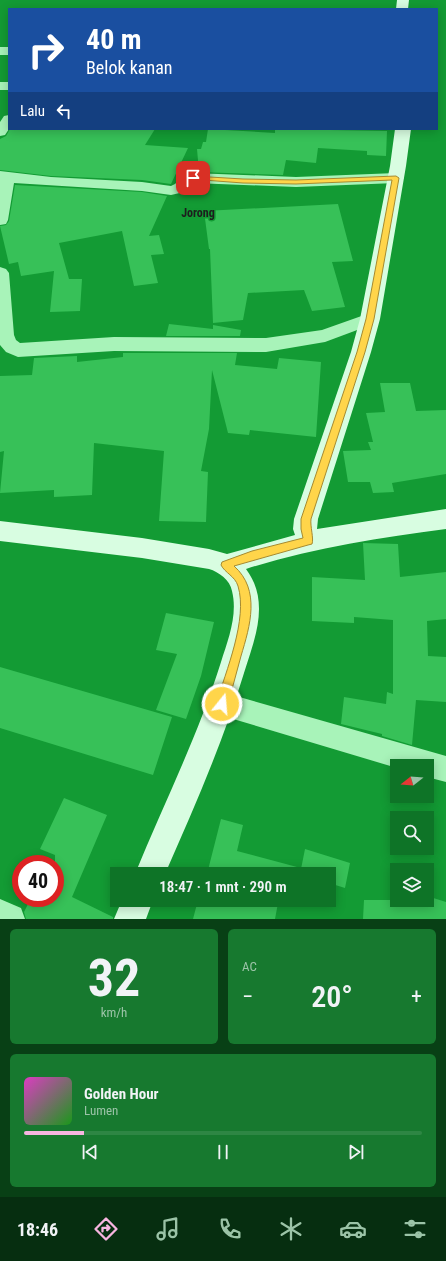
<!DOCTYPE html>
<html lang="id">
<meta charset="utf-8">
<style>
body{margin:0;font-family:"Roboto Condensed",sans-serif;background:#17792f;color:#f1f3f6;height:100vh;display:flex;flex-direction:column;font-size:15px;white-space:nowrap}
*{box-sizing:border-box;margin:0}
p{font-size:13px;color:#9bc3a7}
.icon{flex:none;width:22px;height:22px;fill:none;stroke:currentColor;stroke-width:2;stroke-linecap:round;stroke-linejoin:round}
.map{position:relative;height:919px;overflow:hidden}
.drawer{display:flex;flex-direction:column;gap:10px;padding:10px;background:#084015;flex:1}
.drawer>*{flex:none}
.top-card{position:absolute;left:8px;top:8px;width:430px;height:122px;border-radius:0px;box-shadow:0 2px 10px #0003;background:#1a4fa0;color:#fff;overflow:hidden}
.needle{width:26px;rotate:253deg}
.fabs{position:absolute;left:390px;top:759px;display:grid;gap:8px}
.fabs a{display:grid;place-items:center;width:44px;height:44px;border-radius:0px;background:#0e7427;box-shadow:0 2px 10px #0003;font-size:20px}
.speed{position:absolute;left:12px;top:855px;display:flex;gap:8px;font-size:20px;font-weight:700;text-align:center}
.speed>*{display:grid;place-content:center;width:52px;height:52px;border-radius:50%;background:#0e7427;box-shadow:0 2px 10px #0003;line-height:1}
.speed .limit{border:6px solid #d22;background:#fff;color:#111}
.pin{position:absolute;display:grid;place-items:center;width:34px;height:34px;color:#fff;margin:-17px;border-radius:8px;box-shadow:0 2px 6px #0006}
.me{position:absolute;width:44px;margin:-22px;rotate:17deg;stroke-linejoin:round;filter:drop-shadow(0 0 3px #0008)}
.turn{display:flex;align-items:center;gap:14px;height:84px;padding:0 12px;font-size:18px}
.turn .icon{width:52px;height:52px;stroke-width:2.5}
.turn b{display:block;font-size:28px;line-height:34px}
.then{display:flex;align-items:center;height:38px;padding:0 12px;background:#0003;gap:8px;font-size:15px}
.big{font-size:30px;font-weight:600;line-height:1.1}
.drawer .widget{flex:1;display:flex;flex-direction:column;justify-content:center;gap:6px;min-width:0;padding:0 14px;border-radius:6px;background:#17792f}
.drawer .dial{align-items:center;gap:0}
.dial b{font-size:52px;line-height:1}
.song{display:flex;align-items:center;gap:12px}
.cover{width:48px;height:48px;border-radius:6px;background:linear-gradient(135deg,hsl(310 70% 55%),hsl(120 70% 35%))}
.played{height:4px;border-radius:2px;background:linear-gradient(90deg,#f7b5e0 15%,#2e8644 15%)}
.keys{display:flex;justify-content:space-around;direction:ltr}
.heat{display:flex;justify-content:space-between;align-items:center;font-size:22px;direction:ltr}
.drawer .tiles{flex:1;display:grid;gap:10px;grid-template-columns:1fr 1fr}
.widget:last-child{grid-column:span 2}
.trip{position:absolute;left:110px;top:867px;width:226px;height:40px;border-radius:0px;background:#0e7427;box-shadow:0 2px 10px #0003;font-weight:600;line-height:40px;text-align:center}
.menu{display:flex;height:64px;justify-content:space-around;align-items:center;background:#062e10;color:#9bc3a7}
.menu .icon{width:28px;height:28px}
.menu .selected{color:#f7b5e0}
.menu b{font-size:18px;color:#f1f3f6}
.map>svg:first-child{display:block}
</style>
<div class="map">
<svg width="446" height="919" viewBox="0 0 446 919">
<rect width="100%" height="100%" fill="#139b34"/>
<!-- building -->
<path fill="#37c158" d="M10,129h145l-10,16 43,3 -17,36 -29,-4 -91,-4 -51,-6v-31l6,-3z
M208,129l67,4v-4l112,2 -1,25 -19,-1v-4l-49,-3 -2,15 -30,-3 -3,15 -84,-3 -2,-23h4l2,-7h3z
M15,185l127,7 25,4 -18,40 10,-1 5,19 -13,1 7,28 -24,3 -12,-55 -63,12 10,36h13l-2,32 -30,1 4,-41 -33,5 -3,-14 -9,2 -9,-38 6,-1 3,-4z
M338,204l15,57 -21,1 13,45 -33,4 -8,-21 -56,3 -5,27 -30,3 -3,-74h-1l-5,-38z
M169,324l44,5v-4l28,5 -1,6h-74z
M123,353h114l-2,12 42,4 2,-11 42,4 -5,75 -66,-7 -1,5 -21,-2 -16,-63 -3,59 -8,42 7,1 -2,50 -47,-1 5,-70 -70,-8 -2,52 -38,2v-7l-54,3 4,-42 -4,1v-76l32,-1 2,-17 43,-2v6l46,-5z
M380,383h30l6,28 30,-1v64l-54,9 2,9 -21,1 -3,-11h-22l-5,-31 28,-1 -3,-8h5l-7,-29 19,-1z
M363,543l35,1 2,33 46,-5v47l-19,2 1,35 18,1v45l-30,-2 -4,45 -30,-9v-2l-41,-10 3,-27 42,7 1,-12 6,2v-74l-39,-3v6l-42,-2v-44l53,3z
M166,613l48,9 -13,54 -15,43 -30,-9 21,-56 -21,-4z
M0,667l172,50 -19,58 -153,-47z
M64,798l43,17 -35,82 41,20v2h-87l-2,-7 7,-14h24v-43l-15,-6z
M221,819l22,6 -6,26 60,16 -1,7h-89z
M305,849l45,14 -5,25 -16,-5v-9h-29z
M427,896l19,6v17h-83l1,-19h63z
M198,900h93l-1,6 -12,-3 -3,16h-82z"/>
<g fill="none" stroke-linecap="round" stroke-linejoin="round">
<!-- street -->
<path fill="#a8f3b9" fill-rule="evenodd" d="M0,47h9v8h-9z
M0,82h9v8h-9z
M9,115v14l-4,6 -5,1v-14l4,-6z
M0,171l51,6 91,5 29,4 4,-2 7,-7 11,-4 103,4 100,-4 5,2 3,3 -3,3 -5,2 -100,4 -102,-4 -10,9 -13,3 -29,-4 -128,-8 -6,37 -2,4 -6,1z
M0,267l6,2 3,4 5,62 2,5 4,3 94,-6 152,1 56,-8 48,-17 6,2 3,4 -3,4 -51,19 -59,10 -152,-1 -96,6 -12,-5 -6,-7z
M222,692l224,64v26l-19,-5v-11h-30v2l-184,-55 -4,-9 4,-9z
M0,899l21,9 4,11h-25z"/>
<!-- secondary -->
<path fill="#d8fde1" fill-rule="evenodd" d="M397,0h12l-1,9h-12z
M395,129h16l-5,37 -26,153 -9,33 -53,167 -1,10 129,-20v20c-67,9 -135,19 -200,40 9,12 13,25 13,40 0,22 -9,44 -15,64 -21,69 -50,135 -79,201h-30c29,-71 63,-138 86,-212 7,-22 17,-47 11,-71 -2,-11 -13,-19 -23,-22l-67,-11 -142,-17v-20l142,17 67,11 18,5 68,-19 -2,-6 1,-10 57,-167 9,-33 30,-153z
M122,900h31l-7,19h-32z"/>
</g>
<!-- route -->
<path fill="#ffd54a" stroke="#a68a30" d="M193,176l50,3 53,1 100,-4 3,2 -25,141 -9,33 -54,167c-1,7 3,20 1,25l-4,1 -74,21c27,24 16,60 7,90 -4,16 -9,32 -13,48l-2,4 -4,1 -4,-1 -2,-4c10,-33 32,-85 22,-118 -3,-10 -13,-13 -17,-21l1,-3 30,-11 51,-13 -2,-9v-10l56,-167 9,-33 26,-139 -96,4 -53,-1 -53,-4 -1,-1z"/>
<g text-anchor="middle" stroke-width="3" stroke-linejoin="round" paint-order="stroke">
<!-- far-quarter labels -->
<g font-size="12" font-weight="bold" fill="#1d1d1d" stroke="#139b34">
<text x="198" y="217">Jorong</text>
</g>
</g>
</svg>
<div class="fabs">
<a><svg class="needle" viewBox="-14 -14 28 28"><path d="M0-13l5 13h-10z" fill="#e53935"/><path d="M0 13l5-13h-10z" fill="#9bc3a7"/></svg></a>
<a><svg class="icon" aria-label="search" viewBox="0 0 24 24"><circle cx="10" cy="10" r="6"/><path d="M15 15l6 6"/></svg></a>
<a><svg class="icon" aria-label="layers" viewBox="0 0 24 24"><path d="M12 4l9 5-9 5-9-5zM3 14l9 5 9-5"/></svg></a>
</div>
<div class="speed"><div class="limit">40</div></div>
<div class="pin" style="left:193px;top:178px;background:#d93025"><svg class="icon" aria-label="arrive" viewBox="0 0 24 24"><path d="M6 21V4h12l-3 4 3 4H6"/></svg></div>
<svg class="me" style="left:222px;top:704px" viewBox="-20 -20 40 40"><circle r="17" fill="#ffd54a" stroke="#fff" stroke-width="3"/><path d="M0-11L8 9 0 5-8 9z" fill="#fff"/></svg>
<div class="trip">18:47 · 1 mnt · 290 m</div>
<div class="top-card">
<div class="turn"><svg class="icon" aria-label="right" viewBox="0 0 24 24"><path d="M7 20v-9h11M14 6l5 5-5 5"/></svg><div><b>40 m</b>Belok kanan</div></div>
<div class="then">Lalu<svg class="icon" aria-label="left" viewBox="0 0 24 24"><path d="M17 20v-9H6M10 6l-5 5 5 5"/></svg></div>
</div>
</div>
<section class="drawer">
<div class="tiles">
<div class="widget dial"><b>32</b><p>km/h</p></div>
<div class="widget"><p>AC</p>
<div class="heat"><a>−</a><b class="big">20°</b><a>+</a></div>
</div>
<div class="widget">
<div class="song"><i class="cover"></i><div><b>Golden Hour</b><p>Lumen</p></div></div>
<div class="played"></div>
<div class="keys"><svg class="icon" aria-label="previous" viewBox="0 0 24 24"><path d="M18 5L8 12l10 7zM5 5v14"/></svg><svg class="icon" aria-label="pause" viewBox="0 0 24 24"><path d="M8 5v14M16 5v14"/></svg><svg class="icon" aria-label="next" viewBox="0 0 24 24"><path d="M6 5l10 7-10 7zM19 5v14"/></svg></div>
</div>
</div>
</section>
<nav class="menu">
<b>18:46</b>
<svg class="icon selected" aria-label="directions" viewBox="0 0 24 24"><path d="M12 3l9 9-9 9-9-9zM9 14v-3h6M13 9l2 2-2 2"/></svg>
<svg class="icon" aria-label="music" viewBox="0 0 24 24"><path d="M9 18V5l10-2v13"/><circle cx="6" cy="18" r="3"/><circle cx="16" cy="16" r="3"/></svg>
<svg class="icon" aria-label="phone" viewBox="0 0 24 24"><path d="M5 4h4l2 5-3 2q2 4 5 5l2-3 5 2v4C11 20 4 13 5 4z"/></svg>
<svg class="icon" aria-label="climate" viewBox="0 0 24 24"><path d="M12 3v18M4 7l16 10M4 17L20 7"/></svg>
<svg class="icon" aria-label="car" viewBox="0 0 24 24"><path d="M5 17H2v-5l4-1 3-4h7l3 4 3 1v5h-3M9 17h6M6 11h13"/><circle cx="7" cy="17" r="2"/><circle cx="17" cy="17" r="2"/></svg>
<svg class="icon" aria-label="filters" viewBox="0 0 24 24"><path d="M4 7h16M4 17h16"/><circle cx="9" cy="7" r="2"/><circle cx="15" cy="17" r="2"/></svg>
</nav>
